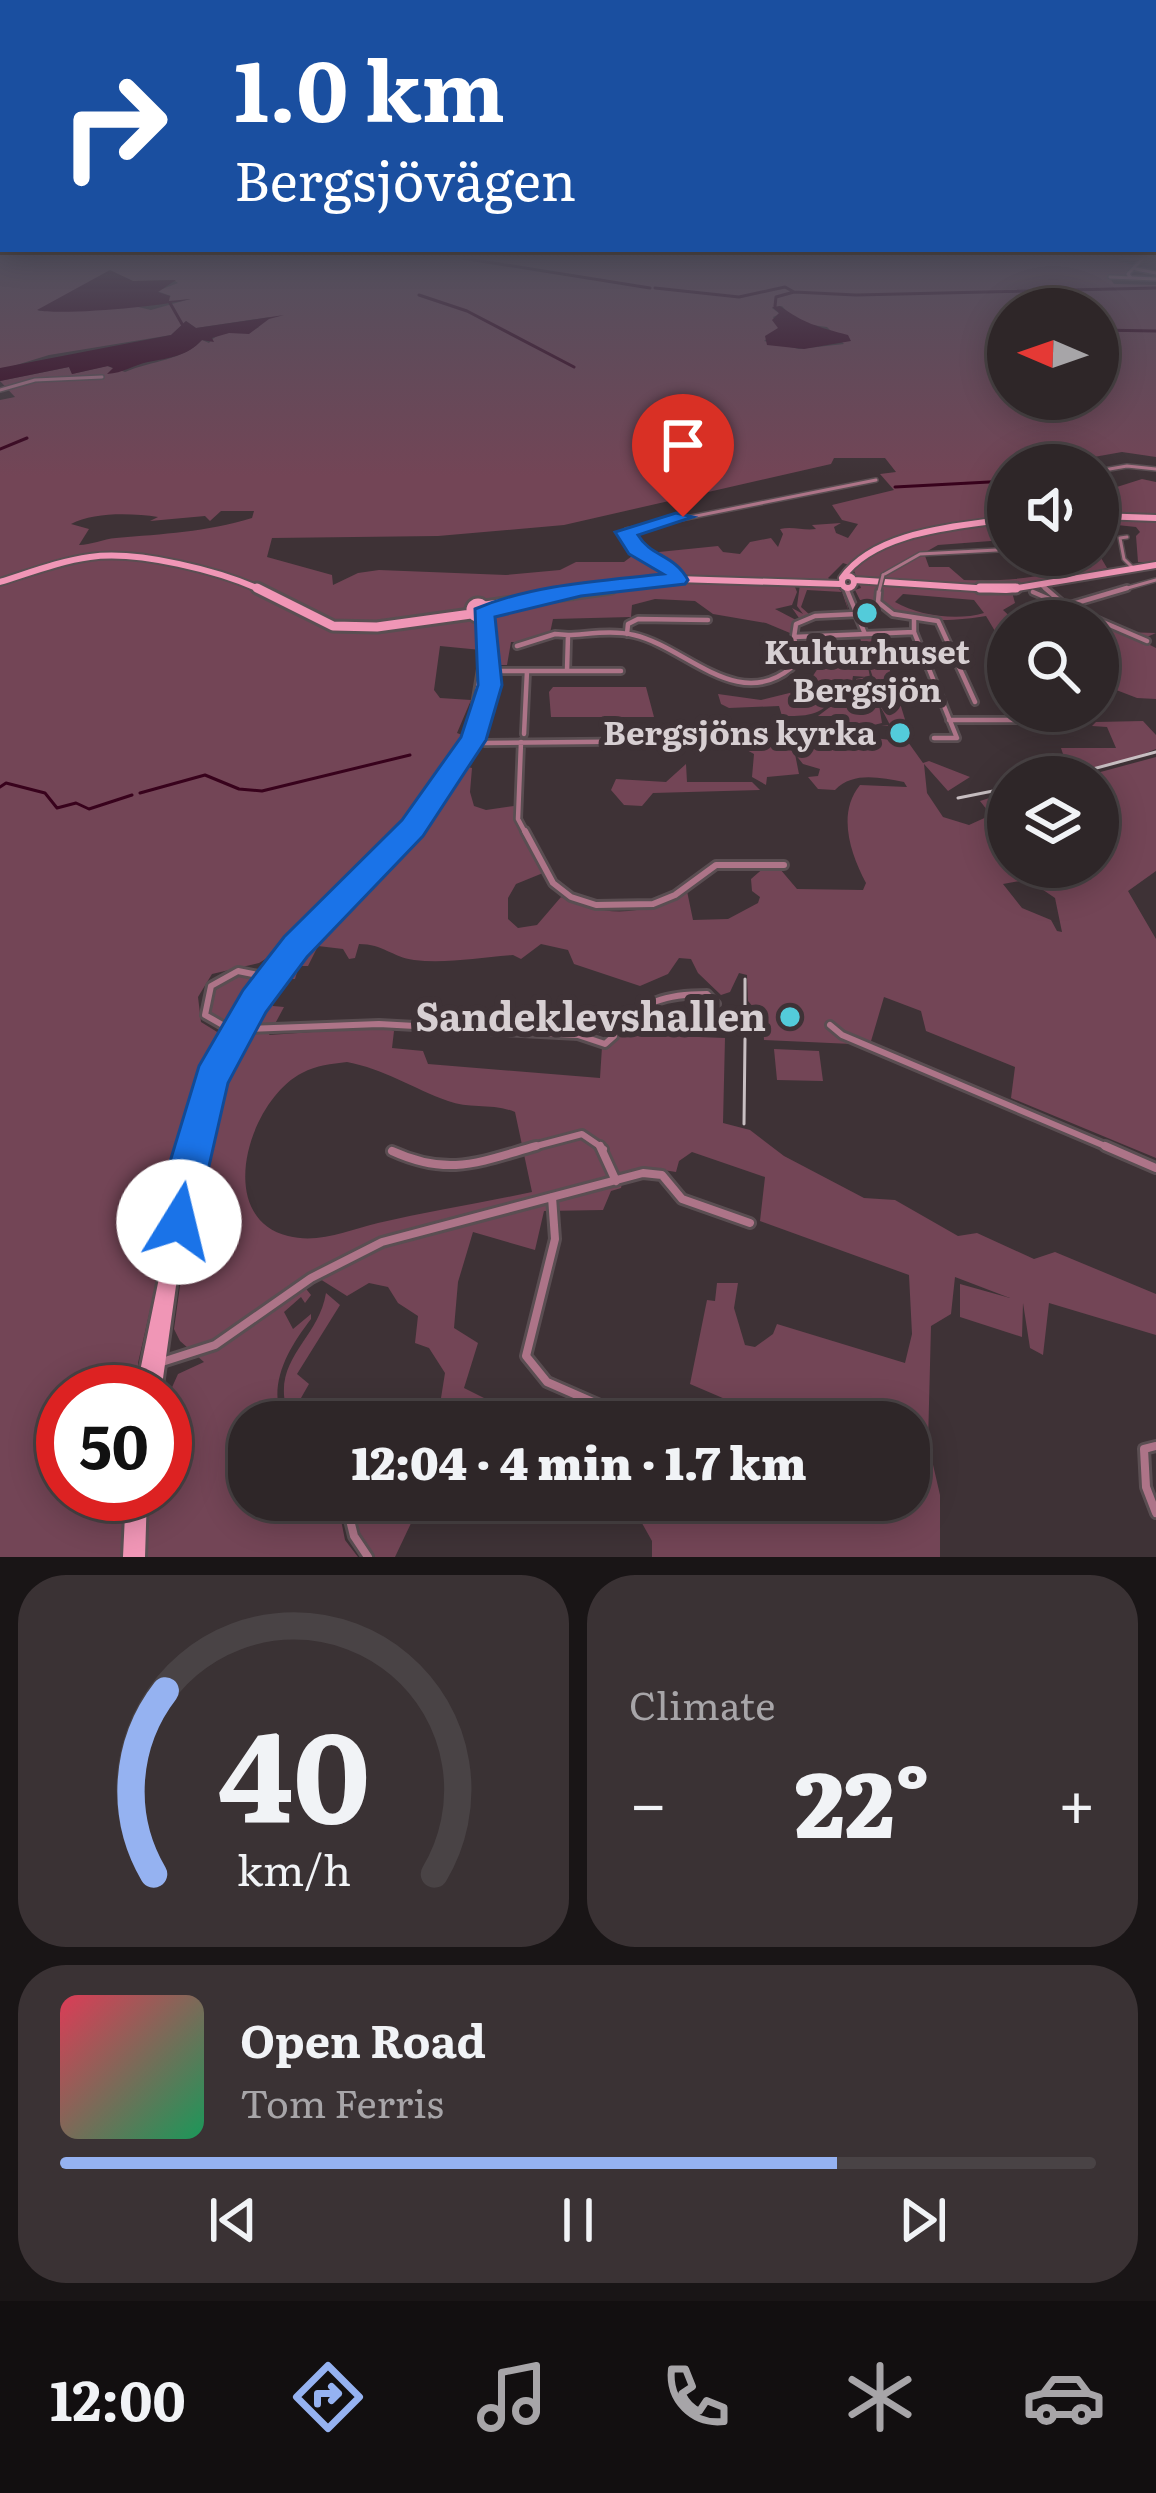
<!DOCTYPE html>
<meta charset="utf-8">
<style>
body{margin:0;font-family:Literata,serif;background:#3a3234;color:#f1f3f6;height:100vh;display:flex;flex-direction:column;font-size:45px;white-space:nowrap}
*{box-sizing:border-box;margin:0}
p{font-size:39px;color:#a7a5a8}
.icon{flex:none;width:66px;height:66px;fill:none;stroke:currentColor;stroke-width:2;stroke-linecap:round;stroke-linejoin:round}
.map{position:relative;height:1557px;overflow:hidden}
.sheet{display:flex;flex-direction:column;gap:18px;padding:18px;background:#191516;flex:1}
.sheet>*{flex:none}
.banner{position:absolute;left:0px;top:0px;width:1158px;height:252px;box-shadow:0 6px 30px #0003,0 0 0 3px #494345;background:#1a4fa0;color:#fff;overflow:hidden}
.needle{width:78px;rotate:272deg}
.controls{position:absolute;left:987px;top:288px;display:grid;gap:24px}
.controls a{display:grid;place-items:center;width:132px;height:132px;border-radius:50%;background:#2e2628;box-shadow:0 6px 30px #0003,0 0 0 3px #494345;font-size:60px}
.speed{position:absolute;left:36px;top:1365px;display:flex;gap:24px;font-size:60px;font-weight:700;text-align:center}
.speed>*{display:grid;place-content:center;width:156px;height:156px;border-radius:50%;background:#2e2628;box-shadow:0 6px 30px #0003,0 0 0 3px #494345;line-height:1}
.speed .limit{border:18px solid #d22;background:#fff;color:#111}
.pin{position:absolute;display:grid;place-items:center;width:102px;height:102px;color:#fff;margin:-123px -51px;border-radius:50% 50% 50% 0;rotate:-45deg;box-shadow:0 0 12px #0007}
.pin .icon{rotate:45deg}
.me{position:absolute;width:132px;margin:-66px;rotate:9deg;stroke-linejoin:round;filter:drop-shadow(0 0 9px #0008)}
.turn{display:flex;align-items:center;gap:42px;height:252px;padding:0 36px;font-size:54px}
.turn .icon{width:156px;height:156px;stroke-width:2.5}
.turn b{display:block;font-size:84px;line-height:102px}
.big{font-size:90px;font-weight:800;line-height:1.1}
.sheet .widget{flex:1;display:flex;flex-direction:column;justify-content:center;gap:18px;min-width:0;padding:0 42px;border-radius:48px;background:#3a3234}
.sheet .dial{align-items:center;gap:0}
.dial svg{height:312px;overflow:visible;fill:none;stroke:#494345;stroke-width:7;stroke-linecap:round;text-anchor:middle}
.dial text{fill:#f1f3f6;stroke:none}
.song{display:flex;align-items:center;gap:36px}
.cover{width:144px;height:144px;border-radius:18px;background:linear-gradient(135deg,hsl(350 70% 55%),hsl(150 70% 35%))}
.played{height:12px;border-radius:6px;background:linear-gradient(90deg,#95b2f1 75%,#494345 75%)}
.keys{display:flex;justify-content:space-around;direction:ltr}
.heat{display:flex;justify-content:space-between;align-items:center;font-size:66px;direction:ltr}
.sheet .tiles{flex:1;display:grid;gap:18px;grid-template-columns:1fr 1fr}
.widget:last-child{grid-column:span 2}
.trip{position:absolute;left:228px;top:1401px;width:702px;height:120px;border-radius:48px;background:#2e2628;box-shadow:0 6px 30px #0003,0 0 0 3px #494345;font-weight:800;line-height:120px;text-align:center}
.tab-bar{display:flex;height:192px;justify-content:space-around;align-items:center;background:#120f10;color:#a7a5a8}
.tab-bar .icon{width:84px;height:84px}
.tab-bar .current{color:#95b2f1}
.tab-bar b{font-size:54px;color:#f1f3f6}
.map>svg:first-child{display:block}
</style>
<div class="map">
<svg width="1156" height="1557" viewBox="0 0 1156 1557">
<rect width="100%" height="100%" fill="#3e3236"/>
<!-- green -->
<path fill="#734556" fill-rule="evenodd" d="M0,258h1110l25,8 -7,11h-19l5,7 42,1v172l-34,-5 -45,8 5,5h-74v80l-4,-5 -66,5 -14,8 5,14h20l15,13c36,1 76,0 108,-15l4,-10h22v-24l7,5 1,18 -6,2 7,12 -97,23 30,-2 -28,3 3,11 -12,7 12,11h-7v32l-22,-37c-30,5 -84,10 -105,-15l-21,-1 -5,-10 6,-2 -9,-22 -6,10 3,-11 -6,-2 -15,15 16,16 5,18 -7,-20 -35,-2 -6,17 9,8 -11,3 -7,-10 11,6 -6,-8 3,-22 21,-4 -47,-1 19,3 4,10 -5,13 -17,4 21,11 -6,13 -24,-10 -53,-9 -18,-13 -40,-2 -23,6 -1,12 -78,2 -3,14 -20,9h-19l-4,23h-13l-5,-14 -7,-1v14l-4,3 3,-17 -41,-4 -6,44 6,8 31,2 -14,33 8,3 -22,40 -58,74 -86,72 -24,31 -16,10 -47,11 -14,23 3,25 21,13 -30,90 -54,238v16l13,13h-88v102h102l4,-100 9,-20 26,-12 -24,-21 -6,-12 18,-130 21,-94 34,-84 57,-74 100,-99 60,-82 8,2 -2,24 4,14 12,4 28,-4 8,31 21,36 -27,11 -8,14v21l10,9 19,-3 24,-28c42,21 87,19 126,-6l6,29 35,-1 30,-16 2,-6 -8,-6 -1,-12 14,-12 15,2 17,20 66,1 3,-7c-16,-30 -29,-70 -6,-98l47,2 -3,-5c-24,-4 -50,-11 -69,8l-17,-1 -10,-12 10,-1 2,-7 -17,-5 -8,-10 4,20 -32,3 -1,8 -14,-8 2,-23 -27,-15c12,-6 38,-7 50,2l4,-5 43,1 26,8 -2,-10 60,7 15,21 6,-2 41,16 -22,14 -24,-27 3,29 16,24 26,8 22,-10 -11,-14 28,-9v75h90v-90h-16l74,-20v114l-28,20 28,48v219l-145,-60 4,-31 -89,-36 -5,-20 -37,-14 -15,51 31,17 -48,-21 -88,-4 -2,-32h-8l-6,-7 -1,-26 -8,-2 -9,19 -9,3 -23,-22 -7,-14 -12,-1 -11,16 -28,12 -66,-22 -6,-14 -27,-6 -20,15 -8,-4c-33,2 -66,9 -99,5 -22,-3 -31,-16 -55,-16l-4,14 -6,1 -6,-10 -25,-3 -10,20h-9l-4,13h-8l-4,11 -11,8 1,8 11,1 -15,28 115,-8 10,4 -2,17 31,3 5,13 172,14 2,-31 8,-1 7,-20 23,-19 5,20 -14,1 16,7 78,3 -2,85 27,7 34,26 80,42 31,2 63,36 19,-3 57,26 21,-7 101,42v41l-107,-32 -6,52 -13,-7 -7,-45 -1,34 -62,-20v-33l50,14 -55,-21 -4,37 -20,12 -3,117 12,52v62h-288v-16l-23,-41h280v-78h-179l2,-20 -42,-18 17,-84 8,1 2,-18h21l-4,25 11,37 10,2 18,-13 4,-10 128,39 7,-29 -3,-59 -149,-54 5,-44 -73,-25 -13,9 -3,11 -25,-4 -27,6 -3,14 -10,3 -8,19 -59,1 -9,39 -62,-18 -15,50 -4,46 24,15 -14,45 68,34c-36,0 -65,4 -91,-24l4,-25 -16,-25 -14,-5 3,-27 -20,-13 -10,-16 -19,-4 -22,13 -35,-22 -13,6 12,15 -6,8 -4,-6 -17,15 9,17 18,-15v5c-23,30 -44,65 -28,103h-34v78h88l8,40 13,17h-358v-1157l15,-3 -15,-16 69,-14 3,7 35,-8 18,6c28,-12 57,-11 77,-32l7,3c14,-17 35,-5 50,-16l-7,-1 18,-9 -74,11 -10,-7 -15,14 -122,20 -49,15zM110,271l23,10 41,-1 4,3 -21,8 14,5 -9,7 28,-4 -39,11 -26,-6 -87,7zM782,306l15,17 30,4 17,17 -45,5 -35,-8 15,-13 -6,-11 7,-3 -8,-6zM1008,309h90v90h-90zM834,458h51l11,14 -16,2 14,16 -62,15 10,15 16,4 -10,14 -12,-5 -2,-6 7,-4 -29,2 4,4c-12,2 -23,-3 -36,0l3,5 -5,13 -7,-9 -21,4 -10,12 -17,-2 -5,-6 -69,7 -2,6 -11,-6 -12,9h-48l-16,8 -54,5 -127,-5 -21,3 -25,12 -1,-10 -65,-18 5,-19 166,-2 126,-11 267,-61zM221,511h33l-2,7c-46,14 -89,16 -136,20 -13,1 -25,7 -37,7l10,-16 -18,-5c22,-12 61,-11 87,-7l-8,4 55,-5 5,5zM903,594l71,6 10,13c-27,8 -65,3 -89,-11zM1022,868l9,3 -1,10 25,17 7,34 -5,-1 -6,-11 -29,-12 -19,-24 17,-3zM347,1062c37,7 65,26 101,39 21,8 45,2 67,11l17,80c-51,11 -103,19 -154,31 -29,7 -59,21 -90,13 -75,-19 -39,-136 14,-163 15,-8 29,-9 45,-11z
M1142,479l14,3v80h-18l-2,-26 4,-4 -4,-5 -38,-4v-30z
M1098,622l23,10 35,1 -16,7 16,8v51l-19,-1 -39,-15z
M860,638h20l27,88h-26l9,-1 -14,-27 1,-8z
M818,641l10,26 28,1 -2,-10h-8l6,-8 -3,-9h7l7,25 5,1 6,30 -10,-6 6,-3h-11l-3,-9 11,-2 -14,-1 -2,12 -11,8 -8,-3c-5,24 -29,23 -50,23l-3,-10 -50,2 -8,-4 -3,-10 43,6 57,-14 -11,-1 13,-20z
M553,687h93l8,30h-103l-2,-25z
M854,689l25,16 3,18 -37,9 -4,-16h-23z
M1143,721l13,14v14c-47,20 -98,28 -148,28v6l-7,-3 18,-9 34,-3 11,-11 -3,-9h55l-9,-21 -15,-1 4,-4z
M686,764l1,18h65l8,8 -107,3 -11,13 -18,-1 -13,-15 5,-11 50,3z
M238,974l12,2 2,10 -23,38 -16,-6 -5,-8 2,-16z
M774,1049l45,2 4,30 -46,-1z
M326,1293l14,12 -43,69 12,10 -12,21 25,17h-31c-26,-61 27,-79 35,-129z
M350,1500h72l-27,57h-20l-18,-25z"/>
<!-- water -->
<path fill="#38021c" d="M110,270l23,11 43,-1 -18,12 12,4 -1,5 22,-2c-26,7 -131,17 -154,11z
M780,306c23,17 38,21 68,29l3,6 -47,8 -37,-4 -2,-9 13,-8 -6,-8 7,-7 -7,-6z
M284,315l-15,4 -20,15 -20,-1 -17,5 2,4 -12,-2c-15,16 -32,18 -54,22 -14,3 -25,11 -41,12l6,-6 -5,-2 -36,8 -3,-7 -69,14v-13l171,-33 15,-14 10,7z"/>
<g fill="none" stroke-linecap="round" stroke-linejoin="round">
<!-- stream -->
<path stroke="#38021c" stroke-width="3" d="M462,258l188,30
M655,288l84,9 46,-10 9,5
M419,295l48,16 107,56
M170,303l12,21
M775,306l1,-9 18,-5 62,3 300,-7
M1098,330l58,1
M0,449l27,-11
M895,487l113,-6
M0,787l6,-4 39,10 12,15 19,-5 13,6 43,-14
M140,793l65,-18 34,14 23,2 148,-36"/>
<defs>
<path id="street-far3" d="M1121,258h18
M1136,269l20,4
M1110,277l46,2
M1131,278l-3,-4 15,-16
M0,390l35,-10 67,-3
M1098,471l29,-5 29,3
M1127,537l-7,1 4,21 9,9
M883,575l37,-21 77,-4
M676,579c-14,-22 -39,-24 -50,-49l250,-50
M845,586l2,5
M1042,586l6,5
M1117,591l39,-11"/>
<path id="street-far2" d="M846,588l19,46
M1045,588l21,18
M879,591l-1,11 15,12 45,7 37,81
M1033,592l114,49
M1066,606l61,-18
M857,614l-42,2 -19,8 -2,13 120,-5
M914,618v14l43,106h-23
M627,634l1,-10 10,-5 70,1
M568,635c22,-1 45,-5 66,0 52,12 103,77 157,33l6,-14 -3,-17
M517,646l38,-12 13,1 -1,36
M494,671h127
M949,720h135
M524,734l3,-63
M467,738l18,5 191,-2
M521,742l-3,77 8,15"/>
<path id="street-far1" d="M525,831l28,52 18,14 25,8 57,-1 22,-9 41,-30h68
M603,1025l9,3 2,8 -9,8 -27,-9z
M830,1025l12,10 270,114
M226,1027l-21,-12 6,-29 27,-15 25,5
M612,1028c37,-26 49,-34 95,-34l9,10 -5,14
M245,1029l134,-5 199,11
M525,1149l57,-15 22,15"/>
<path id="street" d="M600,1146l16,35
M1105,1146l51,22
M392,1151c57,26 87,11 144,-5
M552,1197l3,42 -29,117 21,26 55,24
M162,1362l53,-17 96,-67 71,-36 261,-69 19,2 20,24 68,24
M1156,1446l-12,3 2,38 10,26
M345,1500l9,36 14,21"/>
<path id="secondary-far3" d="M1098,516l58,2
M842 582a6 6 0 1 1 12 0a6 6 0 1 1-12 0Z
M842,578c33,-47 113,-51 166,-59
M854,580l152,10 150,-25
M0,582c29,-9 60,-21 90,-25 47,-7 131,14 173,34
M589,591l88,-12 164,5"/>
<path id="secondary-far2" d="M257,588l76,38 44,1 94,-13
M980,588h36
M471 610a7 7 0 1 1 14 0a7 7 0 1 1-14 0Z
M485,606l126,-18
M475,720l9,-54
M406,834c39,-41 82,-95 84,-154 1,-22 -5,-44 -7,-66"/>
<path id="secondary-far1" d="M235,1035l18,-32
M192,1149c11,-45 22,-92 46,-132 41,-73 114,-126 171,-186"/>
<path id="secondary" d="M143,1392l50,-246
M154,1392l25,-178
M130,1557l3,-63
M138,1557l2,-63"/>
</defs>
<!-- street-far3 casing -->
<use href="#street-far3" stroke="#5a4e52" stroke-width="6"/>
<!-- street-far2 casing -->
<use href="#street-far2" stroke="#5a4e52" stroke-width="10"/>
<!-- street-far1 casing -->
<use href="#street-far1" stroke="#5a4e52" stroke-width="12"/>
<!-- street casing -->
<use href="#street" stroke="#5a4e52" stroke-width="14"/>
<!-- secondary-far3 casing -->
<use href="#secondary-far3" stroke="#5a4e52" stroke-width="10"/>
<!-- secondary-far2 casing -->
<use href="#secondary-far2" stroke="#5a4e52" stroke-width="15"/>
<!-- secondary-far1 casing -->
<use href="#secondary-far1" stroke="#5a4e52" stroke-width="16"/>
<!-- secondary casing -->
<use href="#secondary" stroke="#5a4e52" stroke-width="20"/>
<!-- street-far3 -->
<use href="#street-far3" stroke="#ad7488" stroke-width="3"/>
<!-- street-far2 -->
<use href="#street-far2" stroke="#ad7488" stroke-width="4.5"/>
<!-- street-far1 -->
<use href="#street-far1" stroke="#ad7488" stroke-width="6"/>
<!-- street -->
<use href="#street" stroke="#ad7488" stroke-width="8"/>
<!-- secondary-far3 -->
<use href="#secondary-far3" stroke="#f096b6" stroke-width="6"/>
<!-- secondary-far2 -->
<use href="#secondary-far2" stroke="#f096b6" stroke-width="9"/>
<!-- secondary-far1 -->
<use href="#secondary-far1" stroke="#f096b6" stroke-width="10"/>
<!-- secondary -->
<use href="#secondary" stroke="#f096b6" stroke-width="14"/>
<!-- tram -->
<path stroke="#c8bfc2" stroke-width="3" d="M1063,777l93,-25
M958,798l50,-10
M745,979v34
M744,1124l1,-85"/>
<defs>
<path id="street-bridge" d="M879,591l4,-16"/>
</defs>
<!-- street-bridge casing -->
<use href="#street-bridge" stroke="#5a4e52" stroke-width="6" stroke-linecap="butt"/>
<!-- street-bridge -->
<use href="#street-bridge" stroke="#ad7488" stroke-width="3"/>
</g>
<!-- sky -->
<linearGradient id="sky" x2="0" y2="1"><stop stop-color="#221c1e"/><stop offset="0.54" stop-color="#524f5d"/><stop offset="1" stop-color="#524f5d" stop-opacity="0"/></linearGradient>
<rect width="1156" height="476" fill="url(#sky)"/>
<!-- route -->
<path fill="#1a73e8" stroke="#114b97" stroke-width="3" d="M676,513l17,4 -55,18c13,22 36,19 50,45l-3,4 -104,12 -86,21 7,68 -16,55 -63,96 -116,121 -41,55 -38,71 -35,153 -14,6 -14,-6 -5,-14 9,-57 30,-99 44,-76 41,-53 118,-117 59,-83 17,-52 -3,-76c59,-25 125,-28 188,-35l-34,-20 -14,-22z"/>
<!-- markers -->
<g fill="#53cbda" stroke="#3e3236" stroke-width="4.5">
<circle cx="867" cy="613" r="12"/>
<circle cx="900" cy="733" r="12"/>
<circle cx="790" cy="1017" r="12"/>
</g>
<g text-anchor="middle" stroke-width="12" stroke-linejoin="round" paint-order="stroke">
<!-- poi labels -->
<g font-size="33" font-weight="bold" fill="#d7cfd2" stroke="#3e3236">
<text x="867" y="664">Kulturhuset<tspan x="867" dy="38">Bergsjön</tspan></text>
<text x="876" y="745" text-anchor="end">Bergsjöns kyrka</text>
</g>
<!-- near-poi labels -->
<g font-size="39" font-weight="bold" fill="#d7cfd2" stroke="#3e3236" text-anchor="end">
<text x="766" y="1031">Sandeklevshallen</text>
</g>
</g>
</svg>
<div class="controls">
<a><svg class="needle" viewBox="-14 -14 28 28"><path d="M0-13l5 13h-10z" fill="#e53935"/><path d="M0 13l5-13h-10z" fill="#a7a5a8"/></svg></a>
<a><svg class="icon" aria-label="sound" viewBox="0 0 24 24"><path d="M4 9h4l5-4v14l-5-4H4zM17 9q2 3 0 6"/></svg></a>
<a><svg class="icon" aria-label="search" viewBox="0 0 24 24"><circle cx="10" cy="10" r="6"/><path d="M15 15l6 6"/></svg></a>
<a><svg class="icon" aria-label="layers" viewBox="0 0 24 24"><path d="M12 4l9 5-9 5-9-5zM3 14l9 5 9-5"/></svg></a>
</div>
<div class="speed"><div class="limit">50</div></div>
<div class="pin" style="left:683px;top:517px;background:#d93025"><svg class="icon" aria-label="arrive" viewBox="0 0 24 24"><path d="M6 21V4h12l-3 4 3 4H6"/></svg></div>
<svg class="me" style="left:179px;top:1222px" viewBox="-20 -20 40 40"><circle r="19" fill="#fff"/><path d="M0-13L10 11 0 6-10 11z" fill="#1a73e8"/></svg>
<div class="trip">12:04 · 4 min · 1.7 km</div>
<div class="banner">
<div class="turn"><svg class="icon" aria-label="right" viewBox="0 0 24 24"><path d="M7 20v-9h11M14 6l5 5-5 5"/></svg><div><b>1.0 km</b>Bergsjövägen</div></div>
</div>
</div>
<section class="sheet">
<div class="tiles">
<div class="widget dial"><svg viewBox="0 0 100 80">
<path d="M14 69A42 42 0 1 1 86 69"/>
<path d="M14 69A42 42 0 0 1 17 22" stroke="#95b2f1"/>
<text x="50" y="56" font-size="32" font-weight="700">40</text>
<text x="50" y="72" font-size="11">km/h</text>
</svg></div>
<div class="widget"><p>Climate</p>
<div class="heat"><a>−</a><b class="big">22°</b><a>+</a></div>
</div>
<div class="widget">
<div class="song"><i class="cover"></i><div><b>Open Road</b><p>Tom Ferris</p></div></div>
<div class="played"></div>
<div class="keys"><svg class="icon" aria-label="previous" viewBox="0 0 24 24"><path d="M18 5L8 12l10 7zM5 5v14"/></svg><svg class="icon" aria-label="pause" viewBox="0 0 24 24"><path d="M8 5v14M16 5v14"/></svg><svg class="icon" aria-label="next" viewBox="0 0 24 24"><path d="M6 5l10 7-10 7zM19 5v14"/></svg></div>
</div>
</div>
</section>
<nav class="tab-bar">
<b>12:00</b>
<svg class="icon current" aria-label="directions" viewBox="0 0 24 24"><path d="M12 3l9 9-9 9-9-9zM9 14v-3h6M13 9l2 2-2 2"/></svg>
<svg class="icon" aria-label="music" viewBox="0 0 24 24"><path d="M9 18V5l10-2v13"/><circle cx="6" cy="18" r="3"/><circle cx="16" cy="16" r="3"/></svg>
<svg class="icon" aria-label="phone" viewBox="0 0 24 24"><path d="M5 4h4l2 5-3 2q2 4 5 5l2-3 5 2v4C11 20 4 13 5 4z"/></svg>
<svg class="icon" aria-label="climate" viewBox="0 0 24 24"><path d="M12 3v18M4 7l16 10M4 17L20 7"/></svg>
<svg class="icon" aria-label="car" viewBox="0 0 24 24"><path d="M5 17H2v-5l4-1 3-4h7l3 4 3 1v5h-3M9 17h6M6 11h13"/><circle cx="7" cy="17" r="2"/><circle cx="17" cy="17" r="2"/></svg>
</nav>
